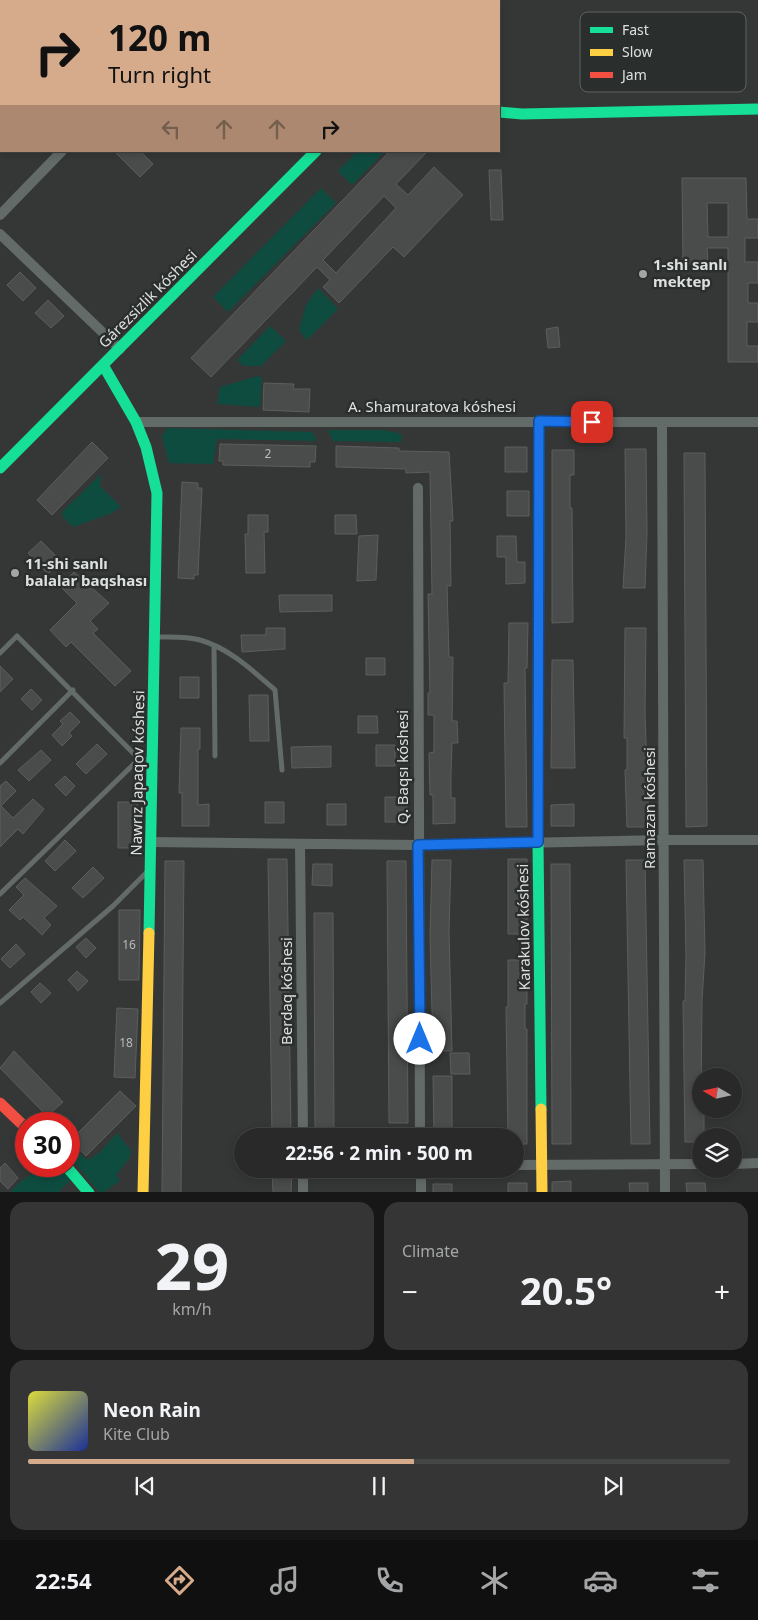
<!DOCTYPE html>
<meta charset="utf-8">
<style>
body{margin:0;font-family:"Noto Sans",sans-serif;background:#343534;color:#f1f3f6;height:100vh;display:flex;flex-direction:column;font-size:19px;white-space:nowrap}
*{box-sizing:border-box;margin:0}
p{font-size:16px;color:#a5a6a8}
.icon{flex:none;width:28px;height:28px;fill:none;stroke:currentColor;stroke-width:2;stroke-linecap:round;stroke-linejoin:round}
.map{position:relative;height:1192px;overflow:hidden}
.details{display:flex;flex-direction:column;gap:10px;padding:10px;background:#161716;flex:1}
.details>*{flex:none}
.banner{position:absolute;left:0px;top:0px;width:500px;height:152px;box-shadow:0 2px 8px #0003,0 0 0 1px #444545;background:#d6ab8b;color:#111;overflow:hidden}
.needle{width:32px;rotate:279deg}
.controls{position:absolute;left:692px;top:1068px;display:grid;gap:10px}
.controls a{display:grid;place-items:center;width:50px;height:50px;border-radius:50%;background:#282928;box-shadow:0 2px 8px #0003,0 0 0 1px #444545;font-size:25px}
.speed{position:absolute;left:15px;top:1112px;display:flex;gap:10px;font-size:25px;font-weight:700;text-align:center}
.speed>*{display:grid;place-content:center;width:65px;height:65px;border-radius:50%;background:#282928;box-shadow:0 2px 8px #0003,0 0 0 1px #444545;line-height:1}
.speed .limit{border:8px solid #d22;background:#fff;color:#111}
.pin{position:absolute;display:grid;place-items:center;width:42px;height:42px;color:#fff;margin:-21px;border-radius:10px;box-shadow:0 2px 8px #0006}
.me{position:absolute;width:55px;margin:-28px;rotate:0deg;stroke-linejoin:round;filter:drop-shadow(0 0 4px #0008)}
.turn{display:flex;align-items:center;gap:18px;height:105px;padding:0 25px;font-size:22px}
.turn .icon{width:65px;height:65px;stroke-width:2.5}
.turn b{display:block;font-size:35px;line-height:42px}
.lanes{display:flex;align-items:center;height:48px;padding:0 25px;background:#0003;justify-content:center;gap:25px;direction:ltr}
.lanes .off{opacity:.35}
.big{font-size:38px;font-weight:700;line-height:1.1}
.details .widget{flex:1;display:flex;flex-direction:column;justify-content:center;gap:8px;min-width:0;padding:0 18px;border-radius:15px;background:#343534}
.details .dial{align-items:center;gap:0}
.dial b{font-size:65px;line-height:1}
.song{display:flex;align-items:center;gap:15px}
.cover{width:60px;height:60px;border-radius:8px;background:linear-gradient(135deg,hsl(60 70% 55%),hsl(230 70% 35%))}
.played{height:5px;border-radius:2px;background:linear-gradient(90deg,#d6ab8b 55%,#444545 55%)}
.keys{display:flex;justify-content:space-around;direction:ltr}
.heat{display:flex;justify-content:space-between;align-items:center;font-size:28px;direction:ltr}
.details .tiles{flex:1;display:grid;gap:10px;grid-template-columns:1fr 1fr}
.widget:last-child{grid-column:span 2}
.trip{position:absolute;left:234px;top:1128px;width:290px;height:50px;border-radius:25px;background:#282928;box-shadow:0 2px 8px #0003,0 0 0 1px #444545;font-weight:700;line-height:50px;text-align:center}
.tab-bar{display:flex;height:80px;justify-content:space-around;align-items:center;background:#101010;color:#a5a6a8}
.tab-bar .icon{width:35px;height:35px}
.tab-bar .selected{color:#d6ab8b}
.tab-bar b{font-size:22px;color:#f1f3f6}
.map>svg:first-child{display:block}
</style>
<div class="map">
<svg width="758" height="1193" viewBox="0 0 758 1193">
<rect width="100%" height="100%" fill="#353736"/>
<!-- green -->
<path fill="#0e4c40" d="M358,151h27l-33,34 -14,-14z
M321,188l15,15 -108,109 -15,-15z
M318,288l20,21 -31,31 -8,-10 7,-25z
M270,326l16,15 -25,25h-17l-7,-6z
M258,376l4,2 -2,29 -43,-3 3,-17z
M167,428l145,4 5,9 -100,-2 -4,25 -44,-1 -7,-26z
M328,430h55l19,4 -1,8 -68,-1z
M101,474l-1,12 21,21 -9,6 -39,14 -10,-10 -1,-5z
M117,1133l14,18 -1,6 -14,18 4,6 -16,11h-5l-30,-36v-14l12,13 8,5 11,-8z
M44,1166h14l13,13 -12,13 -50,1 11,-11z"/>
<!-- building -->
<path fill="#4a4c4b" stroke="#5c5e5d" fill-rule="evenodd" d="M114,151h26l13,13 -13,13z
M390,151h38l-32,33 12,11 26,-28 29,28 -59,62 -11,-10 -54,56 -16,-16 7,-7 -13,-13 -106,110 -20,-19zM384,196l12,12 -60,65 -13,-13z
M489,170h12l2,50h-12z
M682,178h64l1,41h11v19h-13v24h13v21h-10v20h10v19h-11v24h11v16h-30v-114h-21l1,16h-25zM707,203h21v34h-20z
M20,272l16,16 -13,13 -16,-16z
M48,300l16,16 -13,12 -16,-15z
M558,327l2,20 -12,1 -2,-19z
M264,383l30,1 -1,5h17l-1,23 -46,-2z
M373,402l47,1v10h-48z
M92,442l16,16 -56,57 -15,-15z
M220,444l96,2 -1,16h-5v5l-87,-2v-4h-4z
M336,446l63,2v3l50,1 4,69h-3l1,65h-4l2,71h4l-1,64h5l1,22h-6l-1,31v24h4v25l-22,1v-29h-3l-1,-42 5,-1v-37h-6v-22h2l-2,-99h4l-2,-122 -24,1v-4l-70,-2z
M505,447h22v25h-22z
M625,449h21l1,84 -2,55h-22l3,-51z
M552,450h22v25h-4v33h2l1,114 -21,1z
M684,453h21l2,373 -21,1z
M182,482l16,1v5h4l-4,87h-4v4l-16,-1z
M507,491h22v25h-22z
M248,515h20v17h-4l1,41h-19l-1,-39h3z
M335,515h21l1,19h-22z
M378,535l-2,45 -19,1 2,-45z
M497,536h19l1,26h8v21l-19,1v-27h-9z
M41,541l20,20 -13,13 -20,-21z
M74,572l35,31 -19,18 8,8 -5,4 38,38 -16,15 -44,-44 -5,5 -16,-17 27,-27 -17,-17z
M279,595h53v16l-52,1z
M509,623h19l-1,45h-2l2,159h-21l-2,-144h4z
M266,628h19v21l-43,3 -1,-17h25z
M625,628h21l-1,85 4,114h-22l-2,-57h2v-32h-3z
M366,658h19v17h-19z
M552,660h21l2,108h-24z
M0,666l13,13 -13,13z
M180,677h19v21h-19z
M31,689l11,11 -10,10 -11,-11z
M249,695h19l1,46h-19z
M70,712l10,10 -11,11 3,3 -10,10 -10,-11 11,-11 -3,-3z
M358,716h19l1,17h-20z
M181,728h19v21h-2v56l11,-1v22h-27v-33h-3z
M97,744l10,10 -21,20 -10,-10z
M376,745h19v21h-19z
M331,746v21l-39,1 -1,-21z
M41,750l10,10 -22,21 -11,-11z
M65,776l10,10 -9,10 -11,-11z
M6,781l10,10 -15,15 12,12 20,-19 11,10 -21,25 -5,-5 -18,18v-61z
M385,797h22v25h-22z
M118,802h19v46h-19z
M265,802h19v21h-19z
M327,804h19v21h-19z
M574,804v22h-23v-21z
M65,840l11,11 -21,20 -10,-10z
M268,859h19l4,277h-19z
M508,859h19v75h-19z
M432,860h19l-2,71 3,120h-19l-3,-116z
M626,860h19l5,284h-19z
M684,860h19l2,93 -3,47 -1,109h3v27h-3v6h-16l-2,-141h2l1,-45z
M165,861h19l-3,332h-19v-2z
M387,861h19l2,262h-19z
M313,864h19v22l-20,-1z
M551,864h19l1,280h-19z
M93,867l11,11 -21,20 -11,-10z
M25,878l32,28 -13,12 7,7 -9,10 -19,-18 -3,3 -11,-10 15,-15 -8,-8z
M119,910h21l-1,70h-20z
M314,913h19l1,223h-19z
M86,938l10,10 -10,10 -10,-11z
M16,944l9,10 -15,14 -9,-9z
M508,960h19v44h-2v25h2v115h-12v-8h-7l-2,-129h2z
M77,971l11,10 -10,10 -10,-11z
M40,983l11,10 -10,10 -10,-11z
M117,1008l21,1 -3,69 -21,-1z
M14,1051l49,51 -16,14 -47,-48z
M450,1053h19l1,21h-19z
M433,1076h19v60h-18z
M120,1091l16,15 -50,50 -15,-16z
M5,1163l13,15 -10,11 -8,-8v-13z
M272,1169h20l-1,24h-18z
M571,1181v12h-19v-11z
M508,1183h19v10h-19z
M629,1183h19v10h-18z
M686,1183h19l1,10h-19z
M433,1184h19v9h-19z"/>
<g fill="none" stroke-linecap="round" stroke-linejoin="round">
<!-- lane -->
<path stroke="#636b68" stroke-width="5" d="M157,637c14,0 30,-1 43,3 29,8 53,31 75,50l7,80
M214,646l1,110
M0,653l17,-17 122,123 14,1
M0,763l73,-73
M0,894l139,-135
M0,1003l113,-97 33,-33"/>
<!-- street -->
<path stroke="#636b68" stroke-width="10" d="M111,0l1,1
M346,0l2,1
M224,1l1,-1
M0,60l1,2
M0,215l62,-64
M0,234l120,115
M136,422h622
M662,423l3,770
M418,488l2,648
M151,842l267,3 247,-5h93
M300,845l3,291
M734,1164l24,-1
M515,1165l186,-1
M421,1169v24
M303,1193v-24"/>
<!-- fast -->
<path stroke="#16e098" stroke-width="11" d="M466,1l1,-1
M499,112l23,2 236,-5
M103,365l33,57 10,25 11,46 -8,440
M539,421l-1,421 3,267
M0,468l316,-317
M66,1166l23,27"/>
<!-- slow -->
<path stroke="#ffcf43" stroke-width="11" d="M541,1109l1,84
M143,1193l6,-260"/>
<!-- jam -->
<path stroke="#f24e42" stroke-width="11" d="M0,1103l26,25"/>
</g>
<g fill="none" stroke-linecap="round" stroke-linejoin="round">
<defs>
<path id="route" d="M420,1039l-2,-194 120,-3 1,-421 53,1"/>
</defs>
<!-- route casing -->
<use href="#route" stroke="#114b97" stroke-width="12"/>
<!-- route -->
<use href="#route" stroke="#1a73e8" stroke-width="9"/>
</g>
<!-- markers -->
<g fill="#a3a5a4" stroke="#2a2e2d" stroke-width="2">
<circle cx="643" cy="274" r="5"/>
<circle cx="15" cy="573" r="5"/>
</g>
<g text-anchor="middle" stroke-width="5" stroke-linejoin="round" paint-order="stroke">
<!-- number labels -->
<g font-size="12" fill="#b9bbba">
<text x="268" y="458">2</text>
<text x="129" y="949">16</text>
<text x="126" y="1047">18</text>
</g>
<!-- poi labels -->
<g font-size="15" font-weight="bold" fill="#dee0df" stroke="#2a2e2d" text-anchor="start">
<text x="653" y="270">1-shi sanlı<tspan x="653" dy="17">mektep</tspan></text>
<text x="25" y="569">11-shi sanlı<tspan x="25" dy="17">balalar baqshası</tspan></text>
</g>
<!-- street labels -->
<g font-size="15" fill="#dee0df" stroke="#2a2e2d">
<text transform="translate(148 299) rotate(-45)" y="5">Gárezsizlik kóshesi</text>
<text x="432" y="412">A. Shamuratova kóshesi</text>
<text transform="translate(403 767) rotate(-90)" y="5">Q. Baqsı kóshesi</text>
<text transform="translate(138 773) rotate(-89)" y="5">Nawrız Japaqov kóshesi</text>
<text transform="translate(650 808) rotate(-90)" y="5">Ramazan kóshesi</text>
<text transform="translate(524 927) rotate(-91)" y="5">Karakulov kóshesi</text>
<text transform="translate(287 991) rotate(-90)" y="5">Berdaq kóshesi</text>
</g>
</g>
<!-- legend -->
<rect x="580" y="12" width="166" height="80" rx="8" fill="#2a2e2d" stroke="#606362" stroke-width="1"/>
<rect x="590" y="27" width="23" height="6" fill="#16e098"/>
<rect x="590" y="49" width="23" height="7" fill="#ffcf43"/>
<rect x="590" y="72" width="23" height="6" fill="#f24e42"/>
<g font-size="14" fill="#dee0df">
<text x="622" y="35">Fast</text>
<text x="622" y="57">Slow</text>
<text x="622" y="80">Jam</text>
</g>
</svg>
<div class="controls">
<a><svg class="needle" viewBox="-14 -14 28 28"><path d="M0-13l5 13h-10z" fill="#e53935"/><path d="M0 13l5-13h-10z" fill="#a5a6a8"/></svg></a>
<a><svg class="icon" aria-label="layers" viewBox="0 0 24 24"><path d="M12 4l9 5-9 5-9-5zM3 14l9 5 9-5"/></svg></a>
</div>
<div class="speed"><div class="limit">30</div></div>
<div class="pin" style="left:592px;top:422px;background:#d93025"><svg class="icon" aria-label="arrive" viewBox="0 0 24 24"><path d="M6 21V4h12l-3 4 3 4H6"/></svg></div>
<svg class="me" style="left:420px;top:1039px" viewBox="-20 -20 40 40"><circle r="19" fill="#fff"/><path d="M0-13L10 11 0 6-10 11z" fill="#1a73e8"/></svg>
<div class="trip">22:56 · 2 min · 500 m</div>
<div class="banner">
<div class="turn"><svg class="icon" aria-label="right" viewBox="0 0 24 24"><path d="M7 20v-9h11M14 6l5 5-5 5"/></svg><div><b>120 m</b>Turn right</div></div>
<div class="lanes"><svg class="icon off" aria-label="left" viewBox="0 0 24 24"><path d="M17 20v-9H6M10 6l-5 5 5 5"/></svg><svg class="icon off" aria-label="ahead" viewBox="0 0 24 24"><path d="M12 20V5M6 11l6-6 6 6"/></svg><svg class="icon off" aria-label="ahead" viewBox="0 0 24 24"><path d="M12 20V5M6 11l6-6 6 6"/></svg><svg class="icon" aria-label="right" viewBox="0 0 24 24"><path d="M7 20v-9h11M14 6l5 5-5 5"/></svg></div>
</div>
</div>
<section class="details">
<div class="tiles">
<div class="widget dial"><b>29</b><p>km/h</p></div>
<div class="widget"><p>Climate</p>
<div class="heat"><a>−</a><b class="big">20.5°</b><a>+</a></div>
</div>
<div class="widget">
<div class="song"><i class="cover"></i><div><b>Neon Rain</b><p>Kite Club</p></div></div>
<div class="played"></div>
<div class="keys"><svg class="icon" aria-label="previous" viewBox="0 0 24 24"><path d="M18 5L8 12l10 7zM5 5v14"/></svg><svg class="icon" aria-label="pause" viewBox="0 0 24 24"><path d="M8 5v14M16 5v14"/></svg><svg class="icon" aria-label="next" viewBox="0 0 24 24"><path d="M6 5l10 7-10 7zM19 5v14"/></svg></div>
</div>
</div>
</section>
<nav class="tab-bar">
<b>22:54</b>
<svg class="icon selected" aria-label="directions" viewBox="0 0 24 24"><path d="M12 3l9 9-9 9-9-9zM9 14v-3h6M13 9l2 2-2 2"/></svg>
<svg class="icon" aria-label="music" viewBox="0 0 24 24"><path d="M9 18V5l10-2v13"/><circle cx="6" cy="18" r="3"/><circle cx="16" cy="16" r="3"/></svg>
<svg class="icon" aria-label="phone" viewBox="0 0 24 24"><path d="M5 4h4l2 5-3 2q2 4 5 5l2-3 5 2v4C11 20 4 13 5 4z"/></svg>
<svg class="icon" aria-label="climate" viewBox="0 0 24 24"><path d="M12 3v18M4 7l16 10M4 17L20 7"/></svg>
<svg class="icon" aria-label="car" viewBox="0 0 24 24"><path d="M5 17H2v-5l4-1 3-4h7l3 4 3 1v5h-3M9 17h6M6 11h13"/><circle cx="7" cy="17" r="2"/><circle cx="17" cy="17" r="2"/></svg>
<svg class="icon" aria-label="filters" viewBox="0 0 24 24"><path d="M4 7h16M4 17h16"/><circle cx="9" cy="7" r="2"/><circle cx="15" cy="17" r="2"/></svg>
</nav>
